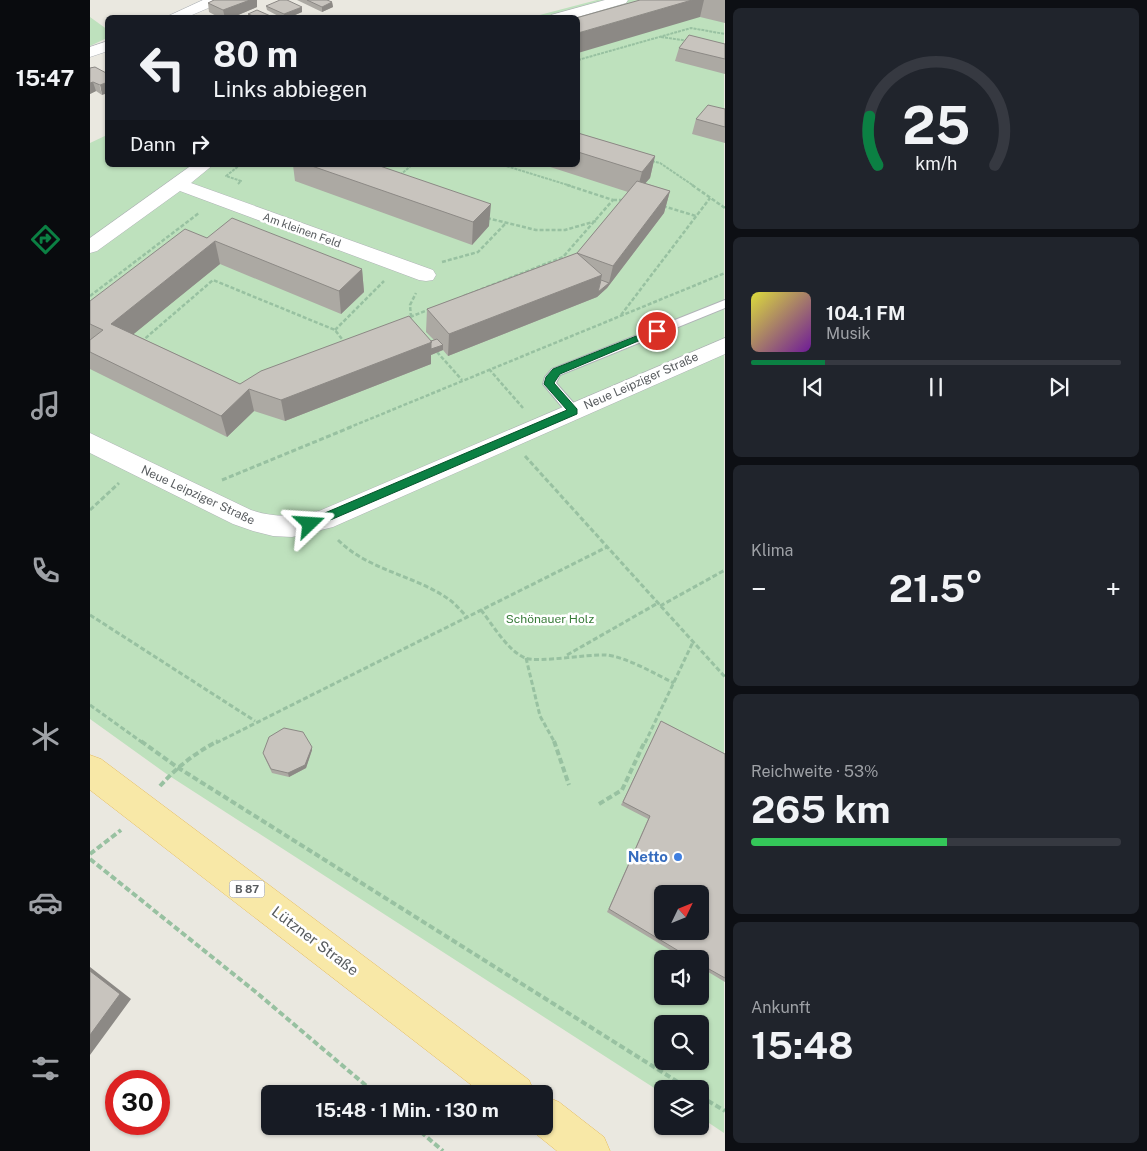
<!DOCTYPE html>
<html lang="de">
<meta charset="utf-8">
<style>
body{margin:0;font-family:"Public Sans",sans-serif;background:#20242c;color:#f1f3f6;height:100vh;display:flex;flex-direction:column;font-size:19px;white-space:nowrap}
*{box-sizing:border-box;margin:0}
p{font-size:16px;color:#9ea1a6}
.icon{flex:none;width:28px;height:28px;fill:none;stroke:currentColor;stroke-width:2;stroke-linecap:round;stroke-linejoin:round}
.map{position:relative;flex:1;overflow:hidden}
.details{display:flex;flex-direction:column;gap:8px;padding:8px;background:#0d0f14;width:422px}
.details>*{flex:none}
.banner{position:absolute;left:15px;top:15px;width:475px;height:152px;border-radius:8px;box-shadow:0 1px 4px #0004;background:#171b24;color:#f1f3f6;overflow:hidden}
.needle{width:32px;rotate:47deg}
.fabs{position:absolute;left:564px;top:885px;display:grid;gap:10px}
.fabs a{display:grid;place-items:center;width:55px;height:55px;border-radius:8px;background:#171b24;box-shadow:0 1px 4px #0004;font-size:25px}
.speed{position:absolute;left:15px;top:1070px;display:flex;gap:10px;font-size:25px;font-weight:700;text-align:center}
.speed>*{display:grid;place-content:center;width:65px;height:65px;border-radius:50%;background:#171b24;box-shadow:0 1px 4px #0004;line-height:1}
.speed .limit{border:8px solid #d22;background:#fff;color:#111}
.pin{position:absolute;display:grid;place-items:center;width:42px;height:42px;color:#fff;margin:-21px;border:2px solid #fff;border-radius:50%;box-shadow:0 1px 5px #0007}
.me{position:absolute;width:55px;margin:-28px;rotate:70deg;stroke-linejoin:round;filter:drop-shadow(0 0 4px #0008)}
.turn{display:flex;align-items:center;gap:18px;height:105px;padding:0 25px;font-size:22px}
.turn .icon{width:65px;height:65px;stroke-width:2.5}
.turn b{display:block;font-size:35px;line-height:42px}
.then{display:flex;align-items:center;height:48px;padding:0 25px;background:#0003;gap:10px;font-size:19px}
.big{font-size:38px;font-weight:700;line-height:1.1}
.details .card{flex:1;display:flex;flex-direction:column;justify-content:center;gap:8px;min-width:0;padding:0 18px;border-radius:8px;background:#20242c}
.details .dial{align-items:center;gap:0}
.dial svg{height:130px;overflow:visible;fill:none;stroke:#363941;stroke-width:7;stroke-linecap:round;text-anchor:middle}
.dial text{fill:#f1f3f6;stroke:none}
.song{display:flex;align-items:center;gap:15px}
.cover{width:60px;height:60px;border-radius:8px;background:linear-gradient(135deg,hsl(60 70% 55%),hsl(280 70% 35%))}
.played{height:5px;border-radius:2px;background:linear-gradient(90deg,#0b8043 20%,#363941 20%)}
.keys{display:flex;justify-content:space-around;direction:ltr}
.heat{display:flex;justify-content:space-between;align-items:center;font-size:28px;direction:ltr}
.charge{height:8px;border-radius:4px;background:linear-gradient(90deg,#34c759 53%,#363941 0)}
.trip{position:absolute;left:171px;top:1085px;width:292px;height:50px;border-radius:8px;background:#171b24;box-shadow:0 1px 4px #0004;font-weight:700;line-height:50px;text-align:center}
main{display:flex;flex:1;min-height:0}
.tabs{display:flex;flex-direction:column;width:90px;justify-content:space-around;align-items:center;background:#090b0e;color:#9ea1a6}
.tabs .icon{width:35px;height:35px}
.tabs .active{color:#0b8043}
.tabs b{font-size:22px;color:#f1f3f6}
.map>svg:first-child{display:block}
</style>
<main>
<nav class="tabs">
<b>15:47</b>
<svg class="icon active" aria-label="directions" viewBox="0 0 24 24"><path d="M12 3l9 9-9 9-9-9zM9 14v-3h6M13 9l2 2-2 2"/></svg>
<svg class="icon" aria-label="music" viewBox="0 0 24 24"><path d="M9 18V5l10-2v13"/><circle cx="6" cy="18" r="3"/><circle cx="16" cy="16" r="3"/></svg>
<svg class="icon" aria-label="phone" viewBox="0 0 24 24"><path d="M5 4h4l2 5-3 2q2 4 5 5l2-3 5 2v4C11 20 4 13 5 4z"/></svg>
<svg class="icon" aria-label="climate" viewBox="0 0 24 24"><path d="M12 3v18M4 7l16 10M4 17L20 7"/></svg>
<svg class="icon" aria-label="car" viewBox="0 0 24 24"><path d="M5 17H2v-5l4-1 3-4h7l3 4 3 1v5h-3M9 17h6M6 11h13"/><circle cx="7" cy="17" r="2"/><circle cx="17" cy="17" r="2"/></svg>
<svg class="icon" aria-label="filters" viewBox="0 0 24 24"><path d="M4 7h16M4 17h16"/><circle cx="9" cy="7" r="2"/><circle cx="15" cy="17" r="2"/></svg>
</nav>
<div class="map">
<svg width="635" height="1151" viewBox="0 0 635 1151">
<rect width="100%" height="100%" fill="#eae8e0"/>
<!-- green -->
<path fill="#bee1bd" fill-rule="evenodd" d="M507,0h127v1133l-24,-16v-28h-38v4l-494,-318 -78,-56v-576l17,-8 1,30h470v-147l-46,-1zM572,894h38v37h-38zM572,959h38v37h-38zM572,1024h38v37h-38z
M0,17l18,13 -1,8 -17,8z"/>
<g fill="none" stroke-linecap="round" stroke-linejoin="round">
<defs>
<path id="lane" d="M635,300v8l-165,67 -4,8 22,25 1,3 -1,3h-10l-25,-30 2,-7 7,-8z"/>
<path id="street" d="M515,0h23l-2,3 -52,15h-25l2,-3z
M102,165h21l-22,18 242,87 3,5 -3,5 -7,1 -7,-1 -239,-89 -83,60 -7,2v-15z
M635,338v16l-392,173 -41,10 -19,-1 -20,-5 -20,-7 -143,-71v-20l161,77c23,8 45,7 68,1z"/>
<path id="secondary" d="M113,0h19l-2,3 -35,15h-21z
M18,41v10l-18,6v-10z"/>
<path id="primary" d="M0,755l11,4 428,321 6,14h-52l-393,-304z
M455,1096l14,6 45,35 6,14h-53l-26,-21 -2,-4h16z"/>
</defs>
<!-- lane casing -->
<use href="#lane" stroke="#b0b3b7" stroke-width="2"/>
<!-- street casing -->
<use href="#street" stroke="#b0b3b7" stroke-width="1"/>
<!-- secondary casing -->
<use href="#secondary" stroke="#b1b5b9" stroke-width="1"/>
<!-- primary casing -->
<use href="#primary" stroke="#e5bb5e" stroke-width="1"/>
<!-- path-far3 -->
<path stroke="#98c1a1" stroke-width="2" stroke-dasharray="3 1" stroke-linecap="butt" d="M571,37l28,4
M488,60l113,-32 34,6
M562,161l8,2 34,23
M413,165l68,21
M310,175l12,-10
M148,184l3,-3 -15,-5 14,-11"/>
<!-- path-far2 -->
<path stroke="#98c1a1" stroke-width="2.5" stroke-dasharray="4 2" stroke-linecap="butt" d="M602,185l33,23
M523,200h12
M573,206l33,10
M397,218l49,12h29l31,-9
M352,262l36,-10 28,-29
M0,296l109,-83
M374,296l99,-39 50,-57 -46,-15
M531,315l89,-117
M320,317l20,-8
M321,317l-1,-12 6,-12
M245,330l49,-49
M51,342l72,-62 122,50 10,13
M347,352l25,28
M399,369l34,39
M258,428l377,-155"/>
<!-- path-far1 -->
<path stroke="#98c1a1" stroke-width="3" stroke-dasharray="5 2.5" stroke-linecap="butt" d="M435,456l200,221
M132,480l129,-53
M0,510l29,-27
M248,540c30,30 75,35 109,58 8,5 14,13 20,19
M570,606l65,-36
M391,610c12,15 26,40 44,48 14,5 62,-4 81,-3 21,2 49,19 68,28
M0,615l165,106
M477,655l91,-52
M436,658l14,58 15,27
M0,705l53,38
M126,743l391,-196
M555,743l48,-101"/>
<!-- path -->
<path stroke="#98c1a1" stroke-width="4" stroke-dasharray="6 3" stroke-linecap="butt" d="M51,741l36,26 512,322
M464,741l15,44
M70,786c17,-19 35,-33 58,-45
M509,804l23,-14 23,-49
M0,854l31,-24
M0,859l167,134 119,101
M610,1096l25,15
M324,1126l29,25"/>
<!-- lane -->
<use href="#lane" fill="#fff" fill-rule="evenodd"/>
<!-- street -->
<use href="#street" fill="#fff" fill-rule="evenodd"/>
<!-- secondary -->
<use href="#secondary" fill="#fff" fill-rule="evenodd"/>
<!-- primary -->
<use href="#primary" fill="#f8e8a7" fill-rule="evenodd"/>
</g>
<!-- wall -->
<path fill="#aca9a3" d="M124,0h43v7l-26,11h-11l-11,-6 -1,-9z
M207,0h30l5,2 1,5 -11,5z
M550,0h85v23l-25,-6z
M176,6l36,6 -14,6h-6l-15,-8z
M158,14l27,4h-26z
M635,44v30l-50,-13 4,-13z
M5,67l7,28 -6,-4 -6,3v-26z
M635,109v34l-33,-9 4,-15z
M488,133l77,23 -5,22 -5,5 25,8 -6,22 -57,75 -10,9 -149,59 -5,-6 -12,5v9l-146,57 -31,-10 -27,26 -137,-68v-68l117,-63 155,31 2,23 -23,22 -121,-50 -87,70 107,50 194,-44 -8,-8 1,-23 150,-56 51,-61 -84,-27h34z
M203,165h84l112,61 -17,19 -177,-64z
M571,721l64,33v228l-25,-15v-8h-15l-78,-47 41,-93 -27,-14z
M222,750l-6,18 -17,9 -17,-4 -8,-17z"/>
<!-- shaded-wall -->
<path fill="#8c8985" d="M160,0h7v7l-26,11h-6l-2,-8z
M602,0h12l-4,17 -122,36v-20z
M242,2l1,5 -11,5v-5z
M212,7v5l-14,6h-3l-1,-4z
M3,82l3,9 -6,3v-11z
M18,82v11l-6,2 -2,-10z
M565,156l-5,22 -14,16 6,-22z
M580,191l-6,22 -57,75 -10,9 -149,59 1,-22 153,-59 -4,17 11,-9 4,-17z
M401,204l-2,22 -17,19 1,-23z
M125,241l5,23 -101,82 -8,-22z
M272,269l2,23 -23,22 -2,-23z
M342,342l11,3v5l-12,5v9l-146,57 -4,-21z
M159,389l5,22 -27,26 -6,-21z
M222,747v3l-6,18 -17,9 -1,-4z
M0,967l41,32 -41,56z"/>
<!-- building -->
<path fill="#c8c4be" stroke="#8c8985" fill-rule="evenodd" d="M124,0h36l-27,10 -15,-7z
M190,0h7l15,7 -18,7 -18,-8z
M217,0h20l5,2 -10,5z
M550,0h52l-114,33v-15h-2z
M167,10l18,8h-17l-10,-4z
M599,35l36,9v15l-46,-11z
M5,67l13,7v8l-8,3 -7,-3 -3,1v-15z
M618,105l17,4v18l-29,-8z
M488,133l77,23 -13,16 -64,-20z
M219,165h68l114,39 -18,18z
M547,181l33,10 -57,75 -36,-13 25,22 -153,59 -22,-25 150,-56z
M142,218l130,51 -23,22 -124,-50 -104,83 129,60 21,-13 148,-55 23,26 -151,58 -32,-11 -28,27 -131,-64v-12l13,-10 -13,-6v-23l95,-72 22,9z
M511,280l8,3 -11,9z
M347,339l6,6 -12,4v-8z
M571,721l64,33v224l-25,-14v-5h-8l-83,-50 41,-93 -27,-14zM572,894h38v37h-38z
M194,728l19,4 9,15 -7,18 -17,8 -17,-4 -8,-16 6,-16z
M0,971l30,23 -30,41z"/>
<!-- route -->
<path fill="#0b8043" stroke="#07532c" d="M564,329l8,2 -102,43 -6,9 23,26v5l-263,113h-8v-6l261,-111 -23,-26 2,-7 7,-8z"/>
<!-- markers -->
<circle fill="#3f7fe0" stroke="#fff" stroke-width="2" cx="588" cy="857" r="5"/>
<g text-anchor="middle" stroke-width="5" stroke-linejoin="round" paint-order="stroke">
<!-- far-street labels -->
<g font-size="11" fill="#585c5f" stroke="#fff">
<text transform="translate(212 230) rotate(20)" y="4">Am kleinen Feld</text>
</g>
<!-- shield labels -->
<rect fill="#fff" stroke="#8a8d8f" stroke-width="1" x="139.5" y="880.5" width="35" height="17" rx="4"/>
<g font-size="11" font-weight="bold" fill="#585c5f">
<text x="157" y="893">B 87</text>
</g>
<!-- street labels -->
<g font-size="12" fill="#585c5f" stroke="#fff">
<text transform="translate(551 381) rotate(-24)" y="4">Neue Leipziger Straße</text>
<text transform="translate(108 495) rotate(25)" y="4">Neue Leipziger Straße</text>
</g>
<!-- park labels -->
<g font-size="12" fill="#3a7d3b" stroke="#fff">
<text x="460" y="623">Schönauer Holz</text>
</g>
<!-- near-shop labels -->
<g font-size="15" font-weight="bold" fill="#366cbe" stroke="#fff" text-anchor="end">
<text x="578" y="862">Netto</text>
</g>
<!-- near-street labels -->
<g font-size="15" fill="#585c5f" stroke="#fff">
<text transform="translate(225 941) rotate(37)" y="5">Lützner Straße</text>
</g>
</g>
</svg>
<div class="fabs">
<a><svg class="needle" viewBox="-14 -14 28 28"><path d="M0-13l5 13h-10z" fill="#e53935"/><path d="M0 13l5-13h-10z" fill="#9ea1a6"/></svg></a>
<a><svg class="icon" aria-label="sound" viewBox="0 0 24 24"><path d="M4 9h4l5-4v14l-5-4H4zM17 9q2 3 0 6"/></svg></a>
<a><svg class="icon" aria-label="search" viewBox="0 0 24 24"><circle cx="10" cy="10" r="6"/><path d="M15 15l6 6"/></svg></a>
<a><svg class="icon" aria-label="layers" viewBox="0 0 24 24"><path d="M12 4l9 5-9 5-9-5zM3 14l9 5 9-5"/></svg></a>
</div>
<div class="speed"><div class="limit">30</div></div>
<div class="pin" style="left:567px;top:331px;background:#d93025"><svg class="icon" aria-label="arrive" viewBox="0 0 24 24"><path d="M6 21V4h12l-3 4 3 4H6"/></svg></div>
<svg class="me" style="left:220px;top:524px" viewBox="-20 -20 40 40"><path d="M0-17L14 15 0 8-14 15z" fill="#0b8043" stroke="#fff" stroke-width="4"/></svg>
<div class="trip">15:48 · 1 Min. · 130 m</div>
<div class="banner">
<div class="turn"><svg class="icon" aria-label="left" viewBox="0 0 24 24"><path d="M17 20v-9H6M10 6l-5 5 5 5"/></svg><div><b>80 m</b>Links abbiegen</div></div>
<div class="then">Dann<svg class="icon" aria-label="right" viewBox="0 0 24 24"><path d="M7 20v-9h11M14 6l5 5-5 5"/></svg></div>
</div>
</div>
<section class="details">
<div class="card dial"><svg viewBox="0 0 100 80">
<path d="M14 69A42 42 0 1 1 86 69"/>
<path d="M14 69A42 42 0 0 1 9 39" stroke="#0b8043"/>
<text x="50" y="56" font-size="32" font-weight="700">25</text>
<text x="50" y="72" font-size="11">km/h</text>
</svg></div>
<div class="card">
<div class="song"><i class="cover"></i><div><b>104.1 FM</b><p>Musik</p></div></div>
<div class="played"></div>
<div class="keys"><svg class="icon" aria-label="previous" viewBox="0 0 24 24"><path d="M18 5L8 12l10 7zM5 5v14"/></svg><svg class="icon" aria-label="pause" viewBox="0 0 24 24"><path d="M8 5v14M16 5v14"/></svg><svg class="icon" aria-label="next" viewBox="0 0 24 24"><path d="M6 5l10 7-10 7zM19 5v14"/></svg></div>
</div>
<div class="card"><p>Klima</p>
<div class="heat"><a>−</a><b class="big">21.5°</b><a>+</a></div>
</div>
<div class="card"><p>Reichweite · 53%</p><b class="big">265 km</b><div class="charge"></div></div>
<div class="card"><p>Ankunft</p><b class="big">15:48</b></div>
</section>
</main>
